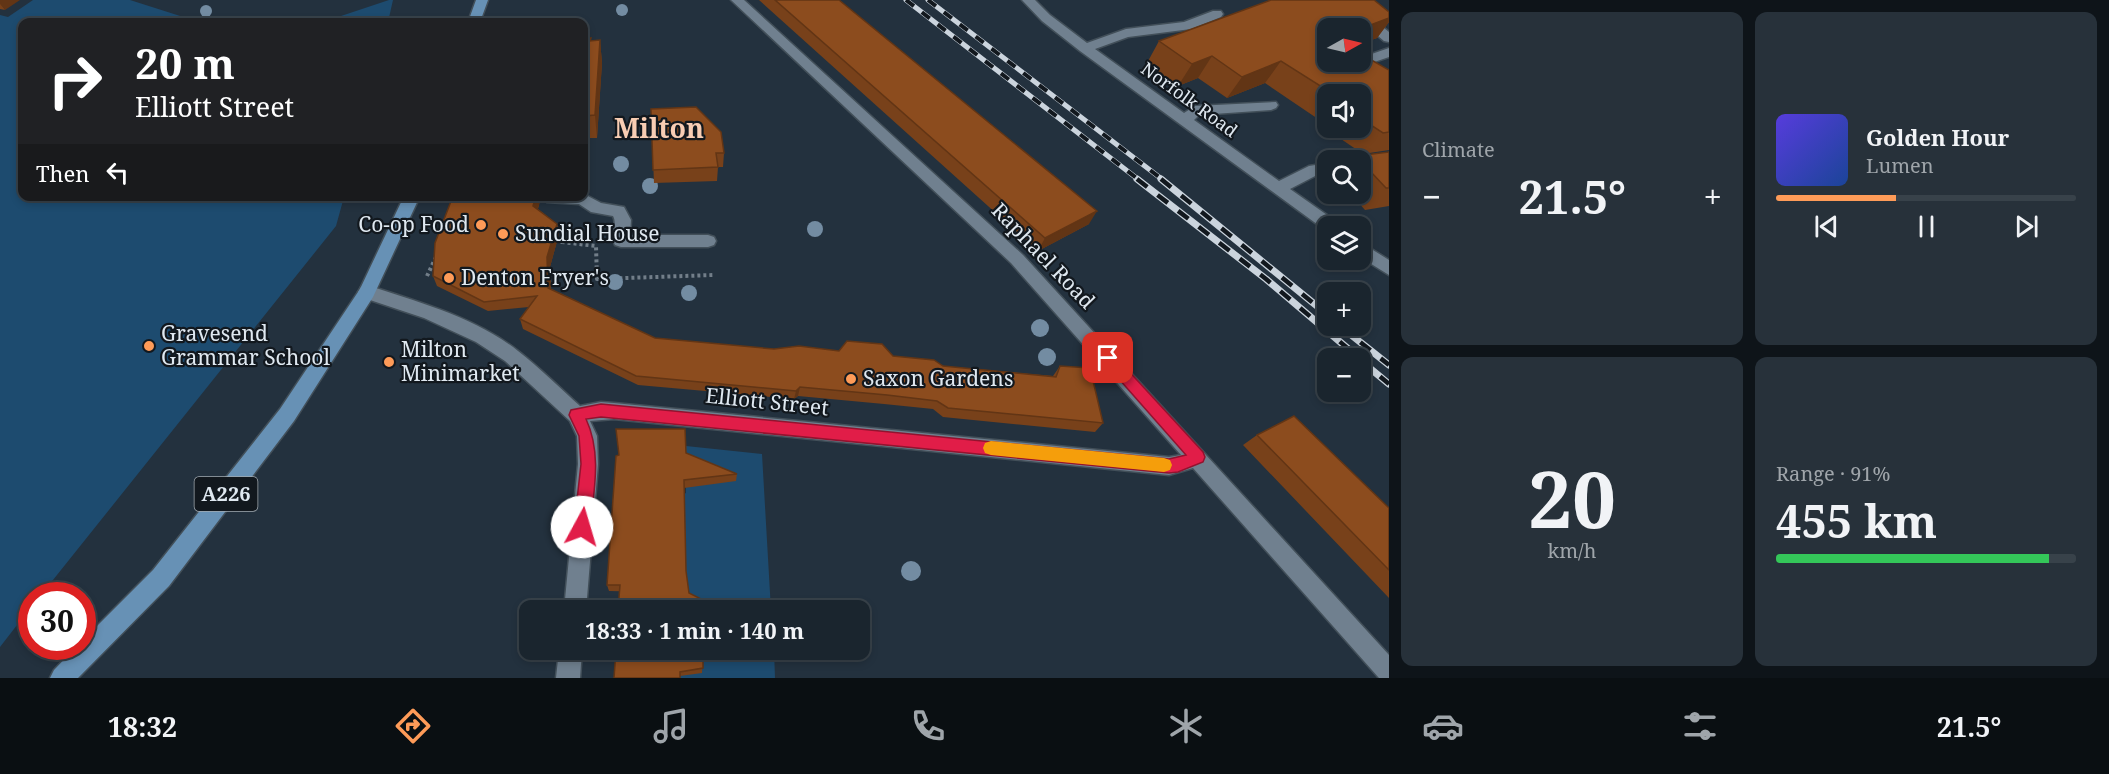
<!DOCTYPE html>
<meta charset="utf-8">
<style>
body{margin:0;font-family:"Noto Serif",serif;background:#27313a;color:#f1f3f6;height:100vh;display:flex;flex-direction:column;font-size:22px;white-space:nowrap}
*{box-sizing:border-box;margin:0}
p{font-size:20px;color:#9fa5aa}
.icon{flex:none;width:33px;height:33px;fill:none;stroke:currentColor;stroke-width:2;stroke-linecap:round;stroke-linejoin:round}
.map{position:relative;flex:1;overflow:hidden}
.side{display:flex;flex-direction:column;gap:12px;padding:12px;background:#0e1419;width:720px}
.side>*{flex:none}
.banner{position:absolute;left:18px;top:18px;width:570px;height:183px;border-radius:12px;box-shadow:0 3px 9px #0003,0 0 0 2px #38424a;background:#202124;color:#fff;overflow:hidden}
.needle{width:39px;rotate:82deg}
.buttons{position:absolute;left:1317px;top:18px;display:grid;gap:12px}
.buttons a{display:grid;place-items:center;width:54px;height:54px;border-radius:12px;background:#1a252e;box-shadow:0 3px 9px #0003,0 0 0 2px #38424a;font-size:30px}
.speed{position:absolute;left:18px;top:582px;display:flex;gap:12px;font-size:30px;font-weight:700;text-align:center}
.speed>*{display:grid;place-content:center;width:78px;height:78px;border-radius:50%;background:#1a252e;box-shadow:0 3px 9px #0003,0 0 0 2px #38424a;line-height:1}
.speed .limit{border:9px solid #d22;background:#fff;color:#111}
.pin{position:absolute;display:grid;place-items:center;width:51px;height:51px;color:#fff;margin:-26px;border-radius:12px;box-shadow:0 3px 9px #0006}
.me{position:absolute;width:66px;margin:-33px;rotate:6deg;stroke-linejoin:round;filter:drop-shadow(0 0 4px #0008)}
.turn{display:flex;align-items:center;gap:21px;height:126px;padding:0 18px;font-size:27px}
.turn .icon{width:78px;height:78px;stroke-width:2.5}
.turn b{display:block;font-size:42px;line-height:51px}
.then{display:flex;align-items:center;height:57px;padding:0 18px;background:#0003;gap:12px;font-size:22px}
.big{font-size:45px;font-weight:700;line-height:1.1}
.side .card{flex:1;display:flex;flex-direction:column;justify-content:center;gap:9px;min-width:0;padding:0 21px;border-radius:12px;background:#27313a}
.side .dial{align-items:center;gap:0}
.dial b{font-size:78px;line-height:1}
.song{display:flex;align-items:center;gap:18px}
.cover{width:72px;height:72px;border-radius:9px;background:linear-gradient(135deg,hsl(250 70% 55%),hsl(220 70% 35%))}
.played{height:6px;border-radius:3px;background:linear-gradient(90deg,#fe9b58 40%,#38424a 40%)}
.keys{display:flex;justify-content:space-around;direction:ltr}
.heat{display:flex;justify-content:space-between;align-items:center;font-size:33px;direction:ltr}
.charge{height:9px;border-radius:4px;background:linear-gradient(90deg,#34c759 91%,#38424a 0)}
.side .tiles{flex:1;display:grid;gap:12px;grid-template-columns:repeat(2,1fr)}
.trip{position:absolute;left:519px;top:600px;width:351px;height:60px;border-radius:12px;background:#1a252e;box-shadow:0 3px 9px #0003,0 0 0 2px #38424a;font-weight:700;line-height:60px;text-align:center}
.dock{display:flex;height:96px;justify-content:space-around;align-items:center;background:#0a0f12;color:#9fa5aa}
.dock .icon{width:42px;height:42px}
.dock .selected{color:#fe9b58}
.dock b{font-size:27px;color:#f1f3f6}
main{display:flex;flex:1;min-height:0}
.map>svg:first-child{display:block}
</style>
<main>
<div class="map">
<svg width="1389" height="678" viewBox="0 0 1389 678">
<rect width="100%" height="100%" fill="#23313e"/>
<!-- green -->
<path fill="#1d4b6f" d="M33,0h97l69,22h-177v174l322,1 -8,29 -295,369 -9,1 -1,11 -31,40v-632l8,2z
M389,0h4l-5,22h-65z
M686,446l76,8 9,156h-68l-26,-6 9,-25 -2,-85 2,-1z
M702,650h72l1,28h-99z"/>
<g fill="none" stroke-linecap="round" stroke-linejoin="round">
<defs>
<path id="minor" d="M731,0h13l279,255 366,400v23h-10l-186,-210 -24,7 -555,-56 -24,2 7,15 1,28 -12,146h-22l14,-146 -1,-28 -7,-15 -65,-60 -29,-19 -52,-24 -63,-21 -3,-5 3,-5 6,-2c51,17 108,32 151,66 22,17 42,37 62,55l21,-4 13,1 555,54 12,-2 -170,-192z
M1022,0h13l15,15 37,28 39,-14 58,-7 29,-11h8l2,3 -2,3 -30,12 -63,8 -33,12 89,64 11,-7 81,-4 2,3 -2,3 -5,2 -72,5 -5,5 85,61 30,-15 19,-3v10l-11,2 -27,14 47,33 2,4h-11v5l-3,-1 -245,-179 -38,-30z
M1335,0h14l40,32v10l-5,-1z
M1389,48v9l-41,14 -7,-4 9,-5h10v-4z
M584,194l17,9 23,4 7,13 -1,15h78l6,2 2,4 -2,4 -6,2h-87l-6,-2c-5,-9 3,-20 -2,-29l-22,-4 -12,-8 -32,-2 -8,-6h45z
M1360,242l29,18v15l-29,-18z
M559,650h23l-2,28h-24z"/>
<path id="major" d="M476,0h12l-8,22h-12z
M404,196h16l-47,101 -79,124 -125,165 -91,92h-28l4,-8 23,-24h5v-5l71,-71 127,-161 80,-120z"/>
</defs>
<!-- minor casing -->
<use href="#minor" stroke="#424f59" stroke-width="3"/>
<!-- major casing -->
<use href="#major" stroke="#424f59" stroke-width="3"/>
<!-- path -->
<path stroke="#727e89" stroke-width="4" stroke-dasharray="3 3" stroke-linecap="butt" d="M553,227l11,2 -2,13 34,4 1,33 116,-4
M427,276l9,-19"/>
<!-- minor -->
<use href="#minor" fill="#70808f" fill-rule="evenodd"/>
<!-- major -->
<use href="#major" fill="#6791b5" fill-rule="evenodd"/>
<defs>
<path id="rail-far1" d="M906,0l233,180
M928,0l235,180"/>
<path id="rail" d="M1137,179l129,100 93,79
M1161,179l167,136
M1340,326l49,39
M1360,360l29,24"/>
</defs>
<!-- rail-far1 casing -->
<use href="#rail-far1" stroke="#cbd4dd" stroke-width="5"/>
<!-- rail casing -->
<use href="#rail" stroke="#cbd4dd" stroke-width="7"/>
<!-- rail-far1 -->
<use href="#rail-far1" stroke="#12181e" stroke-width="4" stroke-dasharray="10" stroke-linecap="butt"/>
<!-- rail -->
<use href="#rail" stroke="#12181e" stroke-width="4.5" stroke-dasharray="13" stroke-linecap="butt"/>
</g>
<!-- trees -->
<g fill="#738ca2">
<circle cx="622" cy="10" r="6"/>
<circle cx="206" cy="11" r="6"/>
<circle cx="621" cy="164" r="8"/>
<circle cx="650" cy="186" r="8"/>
<circle cx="815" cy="229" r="8"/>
<circle cx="615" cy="282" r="8"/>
<circle cx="689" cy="293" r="8"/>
<circle cx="1040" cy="328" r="9"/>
<circle cx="1047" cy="357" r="9"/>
<circle cx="911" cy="571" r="10"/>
</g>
<!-- wall -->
<path fill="#78411a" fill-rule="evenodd" d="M0,0l5,10 -5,-1z
M759,0h80l250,224 -51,27z
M1271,0h103l15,12v10l-12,16 -17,6v-16h-32v34h32l1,-8 28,16v80l-26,4 -44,-30 2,-3 -56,-38 -38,15 -29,-20 -20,8 -31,-23 12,-22zM1328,94h32v34h-32z
M584,38l7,3 9,-1 2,23 -5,75h-13z
M651,109l73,44 -1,14h-5l-1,14 -63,2z
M1389,152v54l-24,4 -14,-16h9v-34h-8l4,-4z
M453,196h86l1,5 -2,8 19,15 2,10 -9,33 1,22 104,49 119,11 119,7 50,10 110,10 7,-10 43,57 -8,9 -152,-15 -10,-8 -49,-5 -86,-8 -4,3 -156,-14 -115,-56 -3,-10 9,-12 -41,4 -51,-25 -4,-10z
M1257,435l132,73v90l-146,-153z
M686,453l51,21 -1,7 -52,7 2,83 3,22 -80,-2 -2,-6z
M703,650l-1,23 -22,3 -66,2z"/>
<!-- shaded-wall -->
<path fill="#623515" d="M0,0h20l-15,10 -5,-6z
M1389,18v4l-12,16 -17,6v-15z
M600,40l2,23 -5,75 -2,-23z
M1212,56l-14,22 -20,8 14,-22z
M1281,61l-16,22 -38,15 15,-21z
M536,196h3l1,5 -4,15 -3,-10z
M1097,211l-8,13 -51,27 7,-13z
M557,224l2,10 -9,33 1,31 -3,-10 -1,-31z
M800,387l-2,9 -4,3 2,-8z"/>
<!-- building -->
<path fill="#8c4c1e" stroke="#623515" stroke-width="1.5" d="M775,0h64l258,211 -52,27z
M1271,0h103l15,12v6l-29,11v-1h-32v34h32l1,-8 28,16v62l-6,1 -23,-15v-24h-27l-52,-33 -39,16 -30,-21 -20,8 -33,-23z
M584,38h7l-1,3 10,-1 -5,75 -11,1z
M696,107l25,25 3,21h-8l2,14 -65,3 -2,-61z
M1389,152v36h-3l-30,-32z
M453,196h83l-3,10 24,18 -10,33 1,31 107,50 119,11 25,-3 40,5 8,-10 23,2 12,1 11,12 41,4 9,6 113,11 4,-11 30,2 13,55 -155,-15 -11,-7 -50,-6 -87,-8 -4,4 -160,-15 -116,-57 17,-23 -53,6 -51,-26 2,-33z
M1294,416l95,92v62l-132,-135z
M616,429h69l1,24 51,21 -53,6 2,91 3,22 14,7v10h-85l2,-25h-13l9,-129 3,-1z
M616,650h87v18l-23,4v6h-66z"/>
<!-- route -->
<path fill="#e11d48" stroke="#92132f" stroke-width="1.5" d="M1108,352l5,2 90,98 2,5 -2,5 -25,10 -9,1 -568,-56 -15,2c16,34 8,72 4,108l-2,5 -6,2 -5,-2 -3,-5 7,-63 -2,-28 -10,-21 2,-5 30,-6 568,55 17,-4 -82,-93 -2,-4 2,-4z"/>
<!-- slow -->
<path fill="#f59e0b" d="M991,441l173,17 6,2 2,5 -2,5 -6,2 -173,-17 -6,-2 -2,-5 2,-5z"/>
<!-- markers -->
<g fill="#fe9b58" stroke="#12181e" stroke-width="2">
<circle cx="481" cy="225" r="6"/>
<circle cx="503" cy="234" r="6"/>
<circle cx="449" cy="278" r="6"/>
<circle cx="149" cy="346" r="6"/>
<circle cx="389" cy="362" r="6"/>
<circle cx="851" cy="379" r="6"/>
</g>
<g text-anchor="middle" stroke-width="4.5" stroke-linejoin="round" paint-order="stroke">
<!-- far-street labels -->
<g font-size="18" fill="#dfe8f0" stroke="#12181e">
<text transform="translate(1189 100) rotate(36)" y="6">Norfolk Road</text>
</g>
<!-- shield labels -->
<rect fill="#12181e" stroke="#a2aab1" stroke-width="1.5" x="194.5" y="477" width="63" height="34" rx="4.5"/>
<g font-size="20" font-weight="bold" fill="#dfe8f0">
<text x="226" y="501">A226</text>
</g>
<!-- poi labels -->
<g font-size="21" fill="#dfe8f0" stroke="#12181e" text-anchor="start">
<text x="469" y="232" text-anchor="end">Co-op Food</text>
<text x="515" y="241">Sundial House</text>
<text x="461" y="285">Denton Fryer's</text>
<text x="161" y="341">Gravesend<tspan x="161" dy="24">Grammar School</tspan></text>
<text x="401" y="357">Milton<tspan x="401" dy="24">Minimarket</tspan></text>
<text x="863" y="386">Saxon Gardens</text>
</g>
<!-- street labels -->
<g font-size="21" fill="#dfe8f0" stroke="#12181e">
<text transform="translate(1043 256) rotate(46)" y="7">Raphael Road</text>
<text transform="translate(767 402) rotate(6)" y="7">Elliott Street</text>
</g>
<!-- district labels -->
<g font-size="27" font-weight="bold" fill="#f8cdb3" stroke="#12181e">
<text x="659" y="138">Milton</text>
</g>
</g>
</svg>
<div class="buttons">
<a><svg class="needle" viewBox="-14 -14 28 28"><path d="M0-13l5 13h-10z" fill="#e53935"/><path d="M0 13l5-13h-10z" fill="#9fa5aa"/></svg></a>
<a><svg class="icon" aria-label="sound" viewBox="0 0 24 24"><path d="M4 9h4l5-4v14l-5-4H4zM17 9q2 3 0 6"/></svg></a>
<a><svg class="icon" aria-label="search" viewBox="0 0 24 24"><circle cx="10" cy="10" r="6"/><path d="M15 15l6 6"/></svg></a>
<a><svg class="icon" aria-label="layers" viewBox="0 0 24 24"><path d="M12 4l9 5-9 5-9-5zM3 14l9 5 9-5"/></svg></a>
<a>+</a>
<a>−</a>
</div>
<div class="speed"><div class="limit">30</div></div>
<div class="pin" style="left:1108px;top:358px;background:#d93025"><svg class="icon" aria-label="arrive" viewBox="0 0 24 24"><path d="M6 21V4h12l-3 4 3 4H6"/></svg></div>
<svg class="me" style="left:582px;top:527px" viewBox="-20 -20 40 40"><circle r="19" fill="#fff"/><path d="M0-13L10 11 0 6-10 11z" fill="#e11d48"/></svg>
<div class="trip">18:33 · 1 min · 140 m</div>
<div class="banner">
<div class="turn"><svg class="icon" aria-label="right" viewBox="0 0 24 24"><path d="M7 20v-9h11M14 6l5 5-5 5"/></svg><div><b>20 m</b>Elliott Street</div></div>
<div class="then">Then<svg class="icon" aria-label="left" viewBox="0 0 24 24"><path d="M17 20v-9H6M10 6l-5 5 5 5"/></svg></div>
</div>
</div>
<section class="side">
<div class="tiles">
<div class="card"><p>Climate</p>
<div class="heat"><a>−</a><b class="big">21.5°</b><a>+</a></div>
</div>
<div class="card">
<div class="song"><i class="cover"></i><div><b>Golden Hour</b><p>Lumen</p></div></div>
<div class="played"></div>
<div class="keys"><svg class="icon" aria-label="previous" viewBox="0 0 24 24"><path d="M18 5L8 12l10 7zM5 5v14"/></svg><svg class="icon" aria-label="pause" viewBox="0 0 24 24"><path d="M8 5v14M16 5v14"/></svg><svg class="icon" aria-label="next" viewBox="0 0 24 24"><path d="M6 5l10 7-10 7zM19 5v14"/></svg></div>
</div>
<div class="card dial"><b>20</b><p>km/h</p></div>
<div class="card"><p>Range · 91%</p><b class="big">455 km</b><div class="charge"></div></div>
</div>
</section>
</main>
<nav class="dock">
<b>18:32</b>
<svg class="icon selected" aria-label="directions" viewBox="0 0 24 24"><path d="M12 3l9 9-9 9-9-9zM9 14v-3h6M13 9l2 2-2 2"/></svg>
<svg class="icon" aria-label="music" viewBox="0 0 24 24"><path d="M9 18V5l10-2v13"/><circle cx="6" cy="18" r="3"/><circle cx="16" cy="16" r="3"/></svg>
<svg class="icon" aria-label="phone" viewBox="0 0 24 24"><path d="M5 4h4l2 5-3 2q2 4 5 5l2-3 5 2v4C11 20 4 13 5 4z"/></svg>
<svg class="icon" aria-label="climate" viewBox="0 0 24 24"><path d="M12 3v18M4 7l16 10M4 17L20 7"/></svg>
<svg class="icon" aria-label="car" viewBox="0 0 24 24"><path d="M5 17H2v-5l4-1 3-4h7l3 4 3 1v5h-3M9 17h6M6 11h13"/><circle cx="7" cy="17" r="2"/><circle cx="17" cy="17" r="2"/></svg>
<svg class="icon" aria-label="filters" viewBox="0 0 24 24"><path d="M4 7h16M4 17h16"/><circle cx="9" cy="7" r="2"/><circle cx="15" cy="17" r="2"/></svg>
<b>21.5°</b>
</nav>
